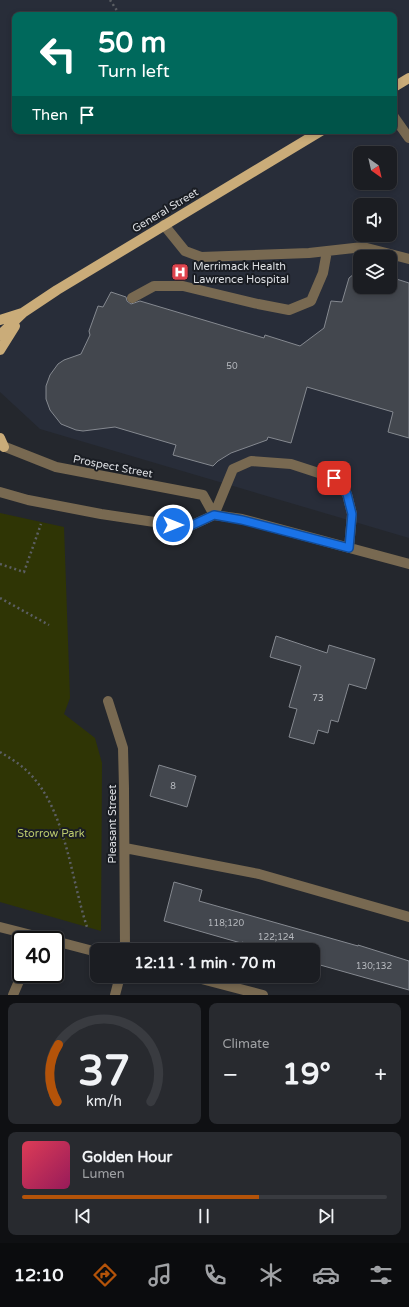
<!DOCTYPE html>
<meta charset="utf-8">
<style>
body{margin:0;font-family:"Varela Round",sans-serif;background:#282a2f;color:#f1f3f6;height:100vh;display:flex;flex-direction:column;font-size:15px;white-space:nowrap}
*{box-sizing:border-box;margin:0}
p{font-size:13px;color:#a0a2a5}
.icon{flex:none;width:22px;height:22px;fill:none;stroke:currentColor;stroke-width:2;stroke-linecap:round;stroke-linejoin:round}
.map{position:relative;height:995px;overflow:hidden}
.side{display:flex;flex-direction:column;gap:8px;padding:8px;background:#0f1013;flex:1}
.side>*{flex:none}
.hud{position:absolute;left:12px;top:12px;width:385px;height:122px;border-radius:8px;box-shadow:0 2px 6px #0003,0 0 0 1px #393b40;background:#00695c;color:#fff;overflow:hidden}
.needle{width:26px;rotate:146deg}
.controls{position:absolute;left:353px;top:146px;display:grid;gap:8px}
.controls a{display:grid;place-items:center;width:44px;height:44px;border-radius:8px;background:#1b1d22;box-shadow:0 2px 6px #0003,0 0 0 1px #393b40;font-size:20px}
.speed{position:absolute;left:12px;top:931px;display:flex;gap:8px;font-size:20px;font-weight:700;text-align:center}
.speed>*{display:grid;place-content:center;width:52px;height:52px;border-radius:50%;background:#1b1d22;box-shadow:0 2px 6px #0003,0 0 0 1px #393b40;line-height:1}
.speed .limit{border:2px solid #111;border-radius:6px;background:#fff;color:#111}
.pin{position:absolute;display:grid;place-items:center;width:34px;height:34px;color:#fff;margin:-17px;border-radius:8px;box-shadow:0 2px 6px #0006}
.me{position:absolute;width:44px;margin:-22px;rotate:90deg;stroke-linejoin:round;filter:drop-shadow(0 0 3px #0008)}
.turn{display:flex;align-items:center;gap:14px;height:84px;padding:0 20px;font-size:18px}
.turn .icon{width:52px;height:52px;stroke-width:2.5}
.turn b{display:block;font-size:28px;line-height:34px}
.then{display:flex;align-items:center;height:38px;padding:0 20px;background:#0003;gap:8px;font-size:15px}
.big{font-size:30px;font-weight:700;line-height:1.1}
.side .tile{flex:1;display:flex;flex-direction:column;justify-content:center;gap:6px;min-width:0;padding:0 14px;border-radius:8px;background:#282a2f}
.side .dial{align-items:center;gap:0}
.dial svg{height:104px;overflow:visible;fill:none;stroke:#393b40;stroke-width:7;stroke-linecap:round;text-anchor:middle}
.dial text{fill:#f1f3f6;stroke:none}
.song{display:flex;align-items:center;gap:12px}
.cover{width:48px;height:48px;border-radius:6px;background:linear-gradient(135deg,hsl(350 70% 55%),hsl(330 70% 35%))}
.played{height:4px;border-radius:2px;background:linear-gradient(90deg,#b45309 65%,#393b40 65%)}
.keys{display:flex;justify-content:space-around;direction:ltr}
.heat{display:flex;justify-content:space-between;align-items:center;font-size:22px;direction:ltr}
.side .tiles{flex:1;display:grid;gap:8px;grid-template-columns:1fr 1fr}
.tile:last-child{grid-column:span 2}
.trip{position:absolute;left:90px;top:943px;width:230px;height:40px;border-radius:8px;background:#1b1d22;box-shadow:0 2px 6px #0003,0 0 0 1px #393b40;font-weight:700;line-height:40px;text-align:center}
.dock{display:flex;height:64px;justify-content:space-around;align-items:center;background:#0b0c0e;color:#a0a2a5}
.dock .icon{width:28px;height:28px}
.dock .selected{color:#b45309}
.dock b{font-size:18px;color:#f1f3f6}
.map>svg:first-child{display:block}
</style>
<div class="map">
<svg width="409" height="995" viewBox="0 0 409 995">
<rect width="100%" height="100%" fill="#24272d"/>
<!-- built -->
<path fill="#282d39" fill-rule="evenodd" d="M0,0h409v538l-369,-109 -40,-37zM15,15h379v116h-379zM360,153h30v30h-30zM360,205h30v30h-30zM360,257h30v30h-30z"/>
<!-- green -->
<path fill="#2f3505" d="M0,513l64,14 6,171 -6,16 31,24 7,25 -1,168 -101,-29z"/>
<!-- building -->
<path fill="#43474e" stroke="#858990" d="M360,269v18h30v-10l19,6v155l-21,-6 5,-20 -86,-25 -16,56 -23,-6 -1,3 -36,13 -13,8 -5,5 -40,-11 3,-10 -61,-18 -32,4 -7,-1 -15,-6 -11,-14 -4,-11v-13l4,-11 8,-11 6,-4 17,-6 9,-19 -1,-4 9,-25 5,1 8,-15 15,5 1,4 4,3 9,-3 124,37 1,-3 35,11 24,-18 7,-27 11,1 7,-24z
M276,636l51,17 2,-8 46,14 -9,30 -17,-5 -11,38 -7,-2 -3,13 -10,-3 -4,14 -25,-7 8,-28 -8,-2 12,-41 -31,-9z
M159,765l37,11 -9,31 -37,-11z
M174,882l28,8 -3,11 159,45v-1l51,16v29l-96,-27v-13h-45l-26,-8 -1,1 -77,-22z"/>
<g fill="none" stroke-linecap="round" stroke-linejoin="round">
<!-- path -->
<path stroke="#5c5f64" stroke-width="2.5" stroke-dasharray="2 3" stroke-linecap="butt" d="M110,0l10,15
M0,564l24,8 17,-48
M0,598l49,27
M0,752c10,6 22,13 30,22 36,37 41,105 57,153"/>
<!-- minor -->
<path stroke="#786951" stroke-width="10" d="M394,117l15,21
M164,225l21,26 16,6 108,-4 54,-6 46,12
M132,298l22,-12h29l75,18 31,6 22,-9 12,-28 4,-22
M0,445l56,22 147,28 11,20
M0,492l28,8 73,14 87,13 26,-12 28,4 167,45
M214,515l19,-46 18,-8 40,3 43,14 13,16 5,20 -3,34
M108,701l15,47 1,40 1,162
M125,848l134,26 150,43
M0,927l51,13
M55,941l42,11
M190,976l73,19
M13,995l9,-21
M115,995l5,-19"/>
<!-- major -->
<path stroke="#caac79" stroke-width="10" d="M394,87l15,-9
M0,320l22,-7
M0,335l24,-23 33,-22 264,-159
M0,350l15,-24
M0,438l4,9"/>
</g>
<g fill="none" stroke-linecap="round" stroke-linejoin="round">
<defs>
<path id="route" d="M173,525l15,2 26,-12 28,5 107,28 3,-34 -5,-20 -13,-16"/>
</defs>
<!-- route casing -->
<use href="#route" stroke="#114b97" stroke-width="10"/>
<!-- route -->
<use href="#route" stroke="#1a73e8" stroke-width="7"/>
</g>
<!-- icons -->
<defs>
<symbol id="hospital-square" viewBox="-11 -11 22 22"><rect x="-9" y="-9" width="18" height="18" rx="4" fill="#e0444e" stroke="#1a1d23"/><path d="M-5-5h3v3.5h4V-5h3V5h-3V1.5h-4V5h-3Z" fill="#fff"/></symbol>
</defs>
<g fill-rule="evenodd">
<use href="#hospital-square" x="170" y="262" width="20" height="20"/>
</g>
<g text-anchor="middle" stroke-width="4" stroke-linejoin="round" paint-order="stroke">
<!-- number labels -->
<g font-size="9" fill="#b6b9be">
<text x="232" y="369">50</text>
<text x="318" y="701">73</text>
<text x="173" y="789">8</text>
<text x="226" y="926">118;120</text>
<text x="276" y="940">122;124</text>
<text x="374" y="969">130;132</text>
</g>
<!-- street labels -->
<g font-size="11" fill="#dddfe3" stroke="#1a1d23">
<text transform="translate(165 210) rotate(-31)" y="4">General Street</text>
<text transform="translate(113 466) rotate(11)" y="4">Prospect Street</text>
<text transform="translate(112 824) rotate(-90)" y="4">Pleasant Street</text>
</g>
<!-- poi labels -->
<g font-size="11" fill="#dddfe3" stroke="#1a1d23" text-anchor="start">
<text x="193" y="270">Merrimack Health<tspan x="193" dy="13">Lawrence Hospital</tspan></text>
</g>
<!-- park labels -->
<g font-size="11" fill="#bbca6d" stroke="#1a1d23">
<text x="51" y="837">Storrow Park</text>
</g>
</g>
</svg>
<div class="controls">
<a><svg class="needle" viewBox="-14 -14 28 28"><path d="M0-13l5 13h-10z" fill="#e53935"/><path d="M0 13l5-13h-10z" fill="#a0a2a5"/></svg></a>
<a><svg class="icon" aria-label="sound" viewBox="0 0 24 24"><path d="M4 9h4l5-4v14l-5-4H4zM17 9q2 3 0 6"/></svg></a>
<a><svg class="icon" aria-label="layers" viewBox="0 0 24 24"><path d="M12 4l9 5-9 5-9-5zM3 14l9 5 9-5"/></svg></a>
</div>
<div class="speed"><div class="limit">40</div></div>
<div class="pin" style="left:334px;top:478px;background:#d93025"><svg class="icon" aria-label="arrive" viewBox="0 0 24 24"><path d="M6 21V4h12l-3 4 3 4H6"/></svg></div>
<svg class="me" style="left:173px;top:525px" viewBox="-20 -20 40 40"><circle r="17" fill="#1a73e8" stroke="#fff" stroke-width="3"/><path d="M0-11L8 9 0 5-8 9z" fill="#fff"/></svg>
<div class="trip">12:11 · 1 min · 70 m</div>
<div class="hud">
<div class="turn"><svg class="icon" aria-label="left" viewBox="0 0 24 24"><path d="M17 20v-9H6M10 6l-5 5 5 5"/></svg><div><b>50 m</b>Turn left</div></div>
<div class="then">Then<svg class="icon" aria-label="arrive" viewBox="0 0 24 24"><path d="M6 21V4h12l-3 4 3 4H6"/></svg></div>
</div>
</div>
<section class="side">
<div class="tiles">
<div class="tile dial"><svg viewBox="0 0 100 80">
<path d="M14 69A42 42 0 1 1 86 69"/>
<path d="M14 69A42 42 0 0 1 15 25" stroke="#b45309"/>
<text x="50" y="56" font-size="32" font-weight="700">37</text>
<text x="50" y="72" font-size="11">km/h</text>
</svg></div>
<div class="tile"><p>Climate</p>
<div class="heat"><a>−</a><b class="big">19°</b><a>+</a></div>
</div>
<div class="tile">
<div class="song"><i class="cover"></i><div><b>Golden Hour</b><p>Lumen</p></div></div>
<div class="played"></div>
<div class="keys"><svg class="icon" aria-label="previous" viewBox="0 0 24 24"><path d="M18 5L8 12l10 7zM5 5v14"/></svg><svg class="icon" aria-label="pause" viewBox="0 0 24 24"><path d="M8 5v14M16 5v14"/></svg><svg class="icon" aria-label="next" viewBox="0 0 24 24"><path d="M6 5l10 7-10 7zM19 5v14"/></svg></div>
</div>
</div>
</section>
<nav class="dock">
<b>12:10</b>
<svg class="icon selected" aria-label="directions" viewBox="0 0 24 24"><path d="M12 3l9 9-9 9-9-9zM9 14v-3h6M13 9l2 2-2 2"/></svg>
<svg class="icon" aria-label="music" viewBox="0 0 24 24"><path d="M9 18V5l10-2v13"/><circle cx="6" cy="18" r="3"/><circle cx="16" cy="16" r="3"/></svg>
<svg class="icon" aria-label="phone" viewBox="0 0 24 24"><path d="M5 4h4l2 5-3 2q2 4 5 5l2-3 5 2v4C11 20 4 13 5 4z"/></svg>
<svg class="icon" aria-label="climate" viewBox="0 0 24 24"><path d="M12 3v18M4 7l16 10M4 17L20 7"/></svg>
<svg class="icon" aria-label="car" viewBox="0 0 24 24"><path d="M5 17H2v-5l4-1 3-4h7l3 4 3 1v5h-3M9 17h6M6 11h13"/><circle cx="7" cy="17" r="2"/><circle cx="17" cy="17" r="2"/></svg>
<svg class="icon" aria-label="filters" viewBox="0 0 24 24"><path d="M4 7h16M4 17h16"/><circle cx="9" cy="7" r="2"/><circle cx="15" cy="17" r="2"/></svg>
</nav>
